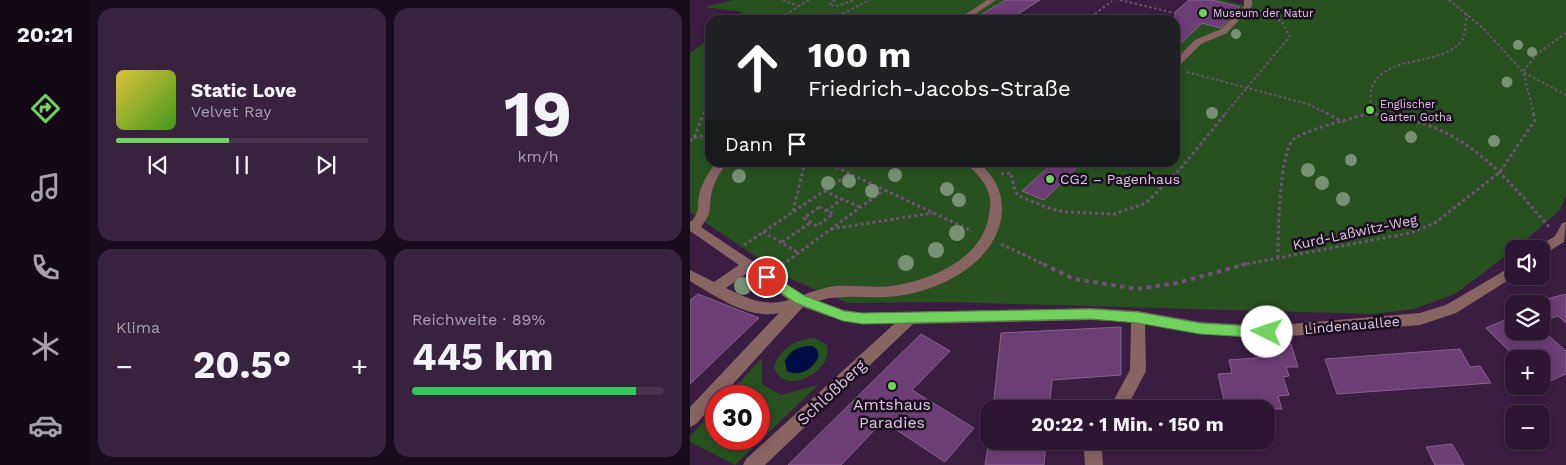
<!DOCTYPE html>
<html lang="de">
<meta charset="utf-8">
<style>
body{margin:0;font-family:"Work Sans",sans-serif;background:#38233e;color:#f1f3f6;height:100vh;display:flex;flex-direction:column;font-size:19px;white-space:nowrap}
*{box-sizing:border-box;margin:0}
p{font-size:16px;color:#a69fac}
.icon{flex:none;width:28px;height:28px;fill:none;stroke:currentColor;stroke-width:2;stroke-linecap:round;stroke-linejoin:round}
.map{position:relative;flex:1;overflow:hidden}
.panel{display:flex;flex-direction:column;gap:8px;padding:8px;background:#180c1c;width:600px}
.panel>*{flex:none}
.guide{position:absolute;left:15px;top:15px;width:475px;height:152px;border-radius:15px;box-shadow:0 2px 12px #0003,0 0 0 1px #48354d;background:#202124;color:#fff;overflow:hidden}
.buttons{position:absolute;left:815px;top:240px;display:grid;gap:10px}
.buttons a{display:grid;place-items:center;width:45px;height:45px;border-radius:10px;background:#2c1632;box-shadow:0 2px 12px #0003,0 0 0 1px #48354d;font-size:25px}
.speed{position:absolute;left:15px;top:385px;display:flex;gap:10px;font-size:25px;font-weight:700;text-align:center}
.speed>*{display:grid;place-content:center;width:65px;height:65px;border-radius:50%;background:#2c1632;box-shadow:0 2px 12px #0003,0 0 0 1px #48354d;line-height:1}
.speed .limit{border:8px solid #d22;background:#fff;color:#111}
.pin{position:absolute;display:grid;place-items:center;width:42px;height:42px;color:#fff;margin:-21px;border:2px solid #fff;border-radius:50%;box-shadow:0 1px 5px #0007}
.me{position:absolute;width:55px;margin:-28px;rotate:274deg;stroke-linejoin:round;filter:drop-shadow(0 0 4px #0008)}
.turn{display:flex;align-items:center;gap:18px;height:105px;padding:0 20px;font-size:22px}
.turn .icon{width:65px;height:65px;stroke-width:2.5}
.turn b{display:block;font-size:35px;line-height:42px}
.then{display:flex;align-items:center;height:48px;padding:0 20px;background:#0003;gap:10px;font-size:19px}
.big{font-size:38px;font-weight:700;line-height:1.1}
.panel .tile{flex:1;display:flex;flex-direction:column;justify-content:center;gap:8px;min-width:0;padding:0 18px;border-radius:15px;background:#38233e}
.panel .dial{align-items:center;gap:0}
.dial b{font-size:65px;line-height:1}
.song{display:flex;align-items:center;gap:15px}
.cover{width:60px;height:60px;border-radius:8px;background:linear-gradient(135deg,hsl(50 70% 55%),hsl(100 70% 35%))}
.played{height:5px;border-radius:2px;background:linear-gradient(90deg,#71d35e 45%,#48354d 45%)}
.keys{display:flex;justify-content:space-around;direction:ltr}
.heat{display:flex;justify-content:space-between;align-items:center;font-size:28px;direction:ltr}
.charge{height:8px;border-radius:4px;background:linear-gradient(90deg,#34c759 89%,#48354d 0)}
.panel .tiles{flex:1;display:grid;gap:8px;grid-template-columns:repeat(2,1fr)}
.trip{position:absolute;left:290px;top:400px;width:295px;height:50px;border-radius:15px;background:#2c1632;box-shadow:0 2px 12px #0003,0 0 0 1px #48354d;font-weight:700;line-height:50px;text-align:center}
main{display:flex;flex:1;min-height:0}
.tab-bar{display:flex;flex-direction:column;width:90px;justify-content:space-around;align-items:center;background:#120914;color:#a69fac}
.tab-bar .icon{width:35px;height:35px}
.tab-bar .selected{color:#71d35e}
.tab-bar b{font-size:22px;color:#f1f3f6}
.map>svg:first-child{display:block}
</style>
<main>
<nav class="tab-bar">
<b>20:21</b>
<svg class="icon selected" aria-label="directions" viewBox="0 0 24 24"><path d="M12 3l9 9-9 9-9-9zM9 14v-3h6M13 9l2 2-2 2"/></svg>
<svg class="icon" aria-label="music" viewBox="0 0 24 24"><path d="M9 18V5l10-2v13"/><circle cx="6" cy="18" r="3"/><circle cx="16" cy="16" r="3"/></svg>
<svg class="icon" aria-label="phone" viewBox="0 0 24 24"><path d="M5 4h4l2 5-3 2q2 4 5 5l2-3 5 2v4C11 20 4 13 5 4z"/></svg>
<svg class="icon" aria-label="climate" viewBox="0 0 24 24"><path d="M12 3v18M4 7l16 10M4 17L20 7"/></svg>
<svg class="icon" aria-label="car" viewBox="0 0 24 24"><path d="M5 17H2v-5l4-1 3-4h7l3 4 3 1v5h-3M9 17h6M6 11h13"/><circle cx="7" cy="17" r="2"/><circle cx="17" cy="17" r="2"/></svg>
</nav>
<section class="panel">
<div class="tiles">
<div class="tile">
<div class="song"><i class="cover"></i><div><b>Static Love</b><p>Velvet Ray</p></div></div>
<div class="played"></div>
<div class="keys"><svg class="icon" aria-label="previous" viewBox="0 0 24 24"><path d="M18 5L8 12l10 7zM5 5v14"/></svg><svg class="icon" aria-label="pause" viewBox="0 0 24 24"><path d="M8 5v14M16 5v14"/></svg><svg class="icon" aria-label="next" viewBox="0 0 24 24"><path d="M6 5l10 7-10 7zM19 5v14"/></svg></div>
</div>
<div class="tile dial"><b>19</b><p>km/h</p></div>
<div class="tile"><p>Klima</p>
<div class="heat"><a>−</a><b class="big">20.5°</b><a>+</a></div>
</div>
<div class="tile"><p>Reichweite · 89%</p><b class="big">445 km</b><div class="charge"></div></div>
</div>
</section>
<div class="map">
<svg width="876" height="465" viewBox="0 0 876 465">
<rect width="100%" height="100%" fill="#3b1d42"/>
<!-- green -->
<path fill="#27521f" d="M44,0h272l-34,20h-240l10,-8 -37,-5z
M522,0h12l20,5v-5h322v194l-6,16 -41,36 -64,48 -41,15 -40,5 -431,-12 -95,1 -62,-26 -96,-65v-159l20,-15v124l344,1 -31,28 21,9 39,-37 92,-1v-113l27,-26 18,4 20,-20z
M125,338l12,7c7,27 -44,53 -53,22 6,-19 22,-28 41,-29z
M72,358v26l19,11 37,-10 -83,80 -45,-23v-6l26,-28v31h43v-43h-32z"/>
<!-- water -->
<path fill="#000d44" d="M122,346l4,2 3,7c-4,13 -19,23 -32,16l-2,-10c5,-11 15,-16 27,-15z"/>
<!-- building -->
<path fill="#6d3d76" stroke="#86638d" d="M316,0h34l-31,20h-37z
M499,0h23l28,7 -20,21 -18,-5 -27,26v-37z
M364,162h29l-39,38 -22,-9z
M8,294l61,24 -69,66v-84z
M876,294v29l-8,-7 -17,5v-16l4,-2 -2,-3z
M824,316v15h27v-2l25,22v23l-25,11v-26h-24l-31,-31z
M431,327v48l-69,5 -3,29h-56l8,-76z
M231,334l29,17 -38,39 62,38 -29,34 -62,-41 -42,44h-53z
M601,344l7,23h-12l3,9 -6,1 6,18 -11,1 4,13h-56l-8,-35 14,-1 -3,-13 38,-3 -3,-11z
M770,349l10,18 10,-1 11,17 -154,11 -12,-35z
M299,441h57l-2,24h-59z
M762,444l12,21h-29l-9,-18z"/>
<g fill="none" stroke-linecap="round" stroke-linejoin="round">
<!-- path-far2 -->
<path stroke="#6e5374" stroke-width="2" stroke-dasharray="2.5 2.5" stroke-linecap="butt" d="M93,0l15,6
M145,0l-6,5 8,1 18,-6
M430,0l54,13
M759,0l35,29 39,43 11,42
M87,20l32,-20
M139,20l41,-20
M397,20l25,-19
M876,33l-29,21 -14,18 43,23
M497,72l121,32 20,10
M680,113l7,1
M14,114l3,-7 -1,-13 4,-17
M535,114l65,-78 -8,-14 -23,-12
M676,114l4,-1c1,-9 -1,-22 4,-30 16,-29 71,-17 88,-43 4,-7 3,-18 5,-26"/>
<!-- path-far1 -->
<path stroke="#6e5374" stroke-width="3" stroke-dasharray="3 3" stroke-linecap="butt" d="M636,113l17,9
M680,113c20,4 41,6 60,13 51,19 85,62 119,101
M4,138l16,-5
M0,141l4,-3 10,-25
M135,162l147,69
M311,174l10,-1 4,19 4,4 29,12 17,4 49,2 32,-11 36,-36 44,-54
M134,191l36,16
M129,207l14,7 -16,12 -13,-8z
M103,211l12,-49
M136,211l16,-12
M141,229l102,-16
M73,232l36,21
M92,242l28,-19
M311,244l44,21
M54,245l105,-71
M588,258c0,-22 1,-103 15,-118 10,-10 61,-22 77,-27
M92,265l102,-75
M551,265l169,-32 25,-10 65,-51 35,-52 -2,-7"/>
<!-- path -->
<path stroke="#6e5374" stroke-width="4" stroke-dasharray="4.5 4.5" stroke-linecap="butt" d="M353,264l31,15 63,10 40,-6 69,-19
M90,267l4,-3"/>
<!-- minor -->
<path fill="#886463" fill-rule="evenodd" d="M297,0h9l-30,20h-9z
M554,0h8v6l-25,27 -26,11 -23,23 -3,1v-8l20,-20 26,-11 23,-23z
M26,162h11c-7,11 -14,21 -16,34 -3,18 2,14 -10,31l102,68c11,-4 22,-8 33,-9 21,-1 42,3 62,-1 38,-7 85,-28 91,-70 2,-9 2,-18 -2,-26 -5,-12 -14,-18 -22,-27h13c18,15 27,34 23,57 -9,49 -70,76 -115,78 -23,1 -46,-3 -68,4l26,9 19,3 228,-5 47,3 62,11 67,4 153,-13 26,-8 68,-40 1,11 -59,37 -36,12 -153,13 -67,-4 -55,-10 1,47 -20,38h-17l21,-39 1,-48 -40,-2 -178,4 -148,141h-22l3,-6 148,-135c-40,1 -54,-3 -91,-17l-81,89h-6v6l-20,22 -6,3v-20l89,-94c-30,7 -64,-17 -89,-32v-11l24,12 25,-17 -49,-34v-10h2c9,-13 5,-13 7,-26 3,-13 10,-22 17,-33zM59,272l40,28c-24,7 -41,-1 -63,-12z
M876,222l-2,20 -23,14v-7l-5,-1 19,-12 7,-13z
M399,441h17l-4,10 1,14h-18l-1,-15z"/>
</g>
<!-- trees -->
<g fill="#779273">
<circle cx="546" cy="34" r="5"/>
<circle cx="828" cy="45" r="5"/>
<circle cx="842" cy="52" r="5"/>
<circle cx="817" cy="82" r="5.5"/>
<circle cx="522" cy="113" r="6"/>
<circle cx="721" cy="137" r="6"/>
<circle cx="804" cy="141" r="6"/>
<circle cx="661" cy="160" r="6"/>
<circle cx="618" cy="170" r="7"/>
<circle cx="205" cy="175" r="7"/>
<circle cx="49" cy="176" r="7"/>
<circle cx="159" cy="181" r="7"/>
<circle cx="138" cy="183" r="7"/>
<circle cx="632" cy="183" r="7"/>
<circle cx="257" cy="189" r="7"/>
<circle cx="182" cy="191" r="7"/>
<circle cx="653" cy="199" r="7"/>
<circle cx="269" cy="200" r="7"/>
<circle cx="267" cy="233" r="8"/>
<circle cx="246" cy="250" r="8"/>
<circle cx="216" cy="263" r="8"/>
<circle cx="53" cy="286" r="9"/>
</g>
<!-- route -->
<path fill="#71d35e" stroke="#49893d" d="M77,272l38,24 39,15 19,2 228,-4 47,3 62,11 67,4 4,1 2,4 -2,4 -4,2 -67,-4 -62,-11 -47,-4 -228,5 -20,-3 -47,-18 -34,-23 -1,-3 1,-3z"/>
<!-- markers -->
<g fill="#71d35e" stroke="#1b0e1e" stroke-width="2">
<circle cx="513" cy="13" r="5"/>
<circle cx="680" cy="110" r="5"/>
<circle cx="360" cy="179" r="5"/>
<circle cx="202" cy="386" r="5"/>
</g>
<g text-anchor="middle" stroke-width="5" stroke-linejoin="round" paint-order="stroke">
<!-- far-poi labels -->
<g font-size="11" fill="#ddcae1" stroke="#1b0e1e" text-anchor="start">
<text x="523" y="17">Museum der Natur</text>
<text x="690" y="108">Englischer<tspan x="690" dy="13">Garten Gotha</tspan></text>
</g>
<!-- poi labels -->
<g font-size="14" fill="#ddcae1" stroke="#1b0e1e" text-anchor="start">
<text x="370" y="184">CG2 – Pagenhaus</text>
</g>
<!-- street labels -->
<g font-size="14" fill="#ddcae1" stroke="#1b0e1e">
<text transform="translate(665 232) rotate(-12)" y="5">Kurd-Laßwitz-Weg</text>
<text transform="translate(662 325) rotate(-5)" y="5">Lindenauallee</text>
</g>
<!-- near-street labels -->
<g font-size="16" fill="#ddcae1" stroke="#1b0e1e">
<text transform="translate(141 392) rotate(-43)" y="6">Schloßberg</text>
</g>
<!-- near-poi labels -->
<g font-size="16" fill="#ddcae1" stroke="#1b0e1e">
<text x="202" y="410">Amtshaus<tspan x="202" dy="18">Paradies</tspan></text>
</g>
</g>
</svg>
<div class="buttons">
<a><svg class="icon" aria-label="sound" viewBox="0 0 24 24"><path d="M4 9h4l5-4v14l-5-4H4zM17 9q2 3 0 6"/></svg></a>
<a><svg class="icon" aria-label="layers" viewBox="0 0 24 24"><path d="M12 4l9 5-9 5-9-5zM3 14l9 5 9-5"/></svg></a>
<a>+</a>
<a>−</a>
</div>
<div class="speed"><div class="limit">30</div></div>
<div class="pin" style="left:77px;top:277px;background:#d93025"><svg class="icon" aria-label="arrive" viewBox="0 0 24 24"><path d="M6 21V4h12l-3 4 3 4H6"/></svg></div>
<svg class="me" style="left:577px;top:332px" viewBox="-20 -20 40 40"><circle r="19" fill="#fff"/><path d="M0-13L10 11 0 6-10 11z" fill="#71d35e"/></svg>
<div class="trip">20:22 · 1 Min. · 150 m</div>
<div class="guide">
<div class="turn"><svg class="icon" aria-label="ahead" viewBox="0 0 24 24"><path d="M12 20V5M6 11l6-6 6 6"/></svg><div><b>100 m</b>Friedrich-Jacobs-Straße</div></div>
<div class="then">Dann<svg class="icon" aria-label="arrive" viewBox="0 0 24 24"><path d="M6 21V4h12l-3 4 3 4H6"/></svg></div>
</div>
</div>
</main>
